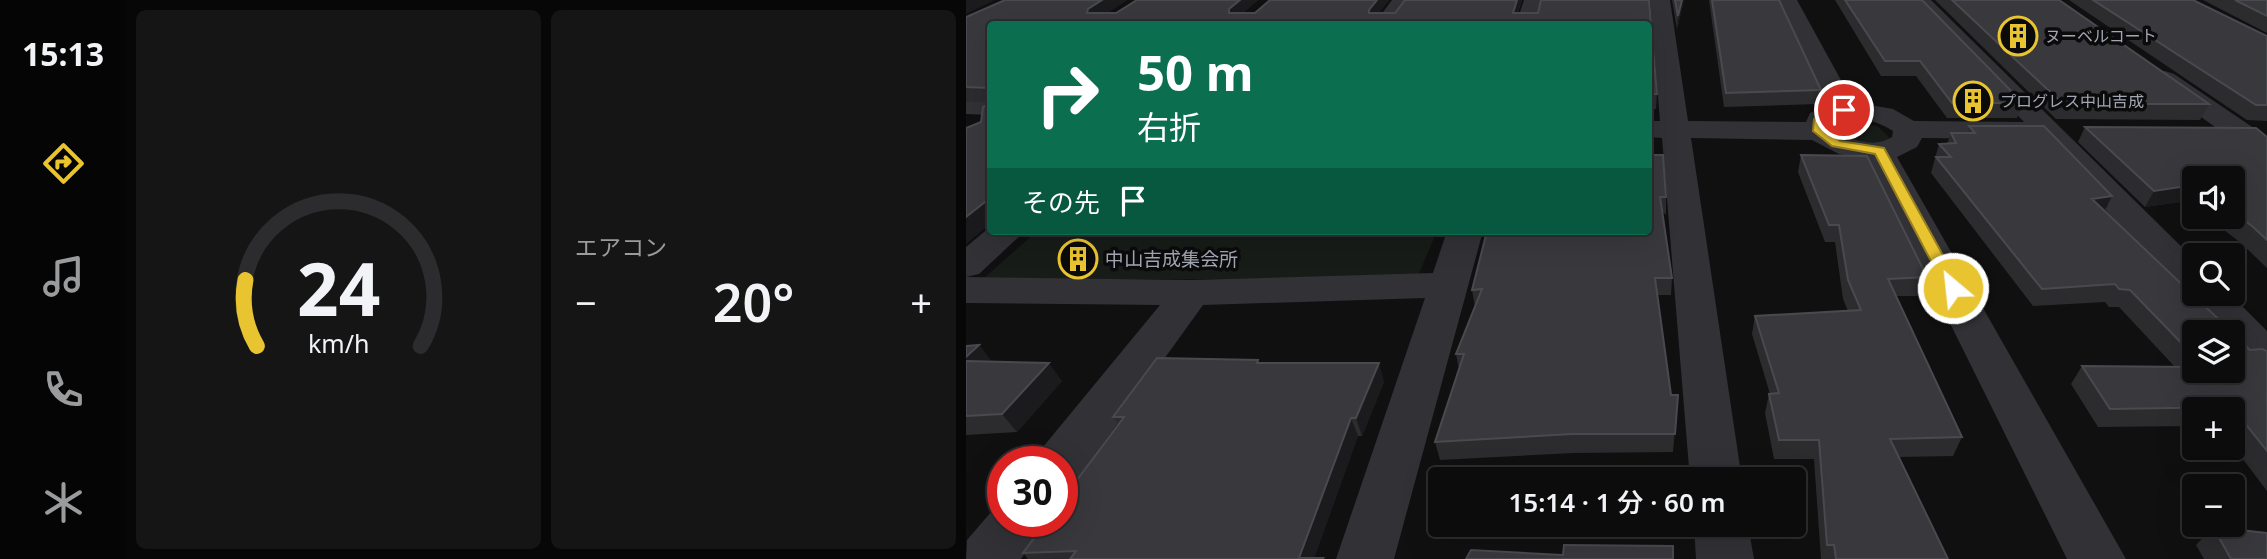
<!DOCTYPE html>
<html lang="ja">
<meta charset="utf-8">
<style>
body{margin:0;font-family:"Noto Sans","Noto Sans JP",sans-serif;background:#151516;color:#f1f3f6;height:100vh;display:flex;flex-direction:column;font-size:26px;white-space:nowrap}
*{box-sizing:border-box;margin:0}
p{font-size:23px;color:#9a9b9d}
.icon{flex:none;width:38px;height:38px;fill:none;stroke:currentColor;stroke-width:2;stroke-linecap:round;stroke-linejoin:round}
.map{position:relative;flex:1;overflow:hidden}
.details{display:flex;flex-direction:column;gap:10px;padding:10px;background:#070707;width:840px}
.details>*{flex:none}
.banner{position:absolute;left:21px;top:21px;width:665px;height:214px;border-radius:7px;box-shadow:0 7px 28px #0002,0 0 0 2px #2c2c2e;background:#0b6e4f;color:#fff;overflow:hidden}
.fabs{position:absolute;left:1216px;top:166px;display:grid;gap:14px}
.fabs a{display:grid;place-items:center;width:63px;height:63px;border-radius:7px;background:#0c0c0d;box-shadow:0 7px 28px #0002,0 0 0 2px #2c2c2e;font-size:35px}
.speed{position:absolute;left:21px;top:446px;display:flex;gap:14px;font-size:35px;font-weight:700;text-align:center}
.speed>*{display:grid;place-content:center;width:91px;height:91px;border-radius:50%;background:#0c0c0d;box-shadow:0 7px 28px #0002,0 0 0 2px #2c2c2e;line-height:1}
.speed .limit{border:10px solid #d22;background:#fff;color:#111}
.pin{position:absolute;display:grid;place-items:center;width:60px;height:60px;color:#fff;margin:-30px;border:4px solid #fff;border-radius:50%;box-shadow:0 2px 7px #0007}
.me{position:absolute;width:77px;margin:-38px;rotate:332deg;stroke-linejoin:round;filter:drop-shadow(0 0 5px #0008)}
.turn{display:flex;align-items:center;gap:24px;height:147px;padding:0 35px;font-size:32px}
.turn .icon{width:91px;height:91px;stroke-width:2.5}
.turn b{display:block;font-size:49px;line-height:60px}
.then{display:flex;align-items:center;height:66px;padding:0 35px;background:#0003;gap:14px;font-size:26px}
.big{font-size:52px;font-weight:600;line-height:1.1}
.details .card{flex:1;display:flex;flex-direction:column;justify-content:center;gap:10px;min-width:0;padding:0 24px;border-radius:10px;background:#151516}
.details .dial{align-items:center;gap:0}
.dial svg{height:182px;overflow:visible;fill:none;stroke:#2c2c2e;stroke-width:7;stroke-linecap:round;text-anchor:middle}
.dial text{fill:#f1f3f6;stroke:none}
.heat{display:flex;justify-content:space-between;align-items:center;font-size:38px;direction:ltr}
.details .tiles{flex:1;display:grid;gap:10px;grid-template-columns:repeat(2,1fr)}
.trip{position:absolute;left:462px;top:467px;width:378px;height:70px;border-radius:7px;background:#0c0c0d;box-shadow:0 7px 28px #0002,0 0 0 2px #2c2c2e;font-weight:600;line-height:70px;text-align:center}
main{display:flex;flex:1;min-height:0}
.menu{display:flex;flex-direction:column;width:126px;justify-content:space-around;align-items:center;background:#050505;color:#9a9b9d}
.menu .icon{width:49px;height:49px}
.menu .on{color:#e9c431}
.menu b{font-size:32px;color:#f1f3f6}
.map>svg:first-child{display:block}
</style>
<main>
<nav class="menu">
<b>15:13</b>
<svg class="icon on" aria-label="directions" viewBox="0 0 24 24"><path d="M12 3l9 9-9 9-9-9zM9 14v-3h6M13 9l2 2-2 2"/></svg>
<svg class="icon" aria-label="music" viewBox="0 0 24 24"><path d="M9 18V5l10-2v13"/><circle cx="6" cy="18" r="3"/><circle cx="16" cy="16" r="3"/></svg>
<svg class="icon" aria-label="phone" viewBox="0 0 24 24"><path d="M5 4h4l2 5-3 2q2 4 5 5l2-3 5 2v4C11 20 4 13 5 4z"/></svg>
<svg class="icon" aria-label="climate" viewBox="0 0 24 24"><path d="M12 3v18M4 7l16 10M4 17L20 7"/></svg>
</nav>
<section class="details">
<div class="tiles">
<div class="card dial"><svg viewBox="0 0 100 80">
<path d="M14 69A42 42 0 1 1 86 69"/>
<path d="M14 69A42 42 0 0 1 9 40" stroke="#e9c431"/>
<text x="50" y="56" font-size="32" font-weight="700">24</text>
<text x="50" y="72" font-size="11">km/h</text>
</svg></div>
<div class="card"><p>エアコン</p>
<div class="heat"><a>−</a><b class="big">20°</b><a>+</a></div>
</div>
</div>
</section>
<div class="map">
<svg width="1301" height="559" viewBox="0 0 1301 559">
<rect width="100%" height="100%" fill="#101011"/>
<!-- green -->
<path fill="#171c18" d="M894,123l17,3 12,11 -1,4 -19,5 -31,-13 8,-9z
M71,231h400l-20,47 -435,2z"/>
<g fill="none" stroke-linecap="round" stroke-linejoin="round">
<!-- minor -->
<path fill="#313136" fill-rule="evenodd" d="M426,0h21l-18,24h-21z
M558,0h20l-7,24h-21z
M684,0h20l18,121 118,1 4,-9 18,-8 -51,-105h20l56,102 40,7 21,12 110,1 -114,-122h21l263,259v35h36l37,37v42l-15,-5 -19,-21v-15h-13l-33,-38 2,-2 -9,-2 -147,-158 -3,4 -10,3 -98,-1 -5,9 -20,10 229,402h-59l-198,-399 -30,-6 -27,-14 -121,-2 51,342h-52l-28,-342 -14,-1v-16h12zM890,118c14,2 25,5 37,13l-1,6c-18,12 -42,3 -59,-9l1,-5z
M1199,71l9,3 93,63v23l-11,-3 -100,-73 -4,-5 4,-5z
M0,98l24,1v16l-24,-1z
M24,227v4h35l-46,43 -13,3 225,3 242,-7 14,-42h36l-89,328h-58l89,-261 -222,7 -124,172 -17,6v-21h-26l7,-15 117,-142 -194,-2v-56z
M37,503v19h40l-8,17 -14,20h-55l1,-19 30,-35z
M728,525h54l6,34h-58z"/>
</g>
<!-- wall -->
<path fill="#2c2c2f" d="M39,0h122l-20,13h9l21,-13h121l-15,13h12l15,-13h119l-10,13h16l10,-13h117l-4,13h20l3,-13h108l8,94 -1,15h-8v-85h-658v78h-24v-85z
M706,0h12l-7,29z
M743,0h70l42,90 -2,14 -95,3z
M869,0h87l101,103 -6,15h-70l-31,-42h-35z
M969,0h124l150,104 -9,16 -144,-1z
M1103,0h124l74,36v85l-20,-1z
M1237,0h64v33z
M1003,126l143,70 -7,15 89,121v39l56,-21 17,1v140l-34,-45v-36h-39v16l-96,1 -27,-43 11,-18 93,1 -56,-60h-10l-4,-5 -72,4 -102,-133 8,-29h8l4,-11h16z
M1119,127l182,10v131l-26,-25 -34,-26h26v-39h-39v29l-7,-6 -42,6 -67,-65z
M682,155l18,42v17l-3,-1 9,65 -1,17h-14l14,100h7l-5,57 -100,1 -133,7 -5,-18 24,-73 -3,-15 19,-47 -3,-17z
M835,155l126,122 -7,19h-24l66,141 -9,19 -54,1 49,102h-127l-7,-100h-40l-9,-46 4,-19h1l-18,-60 3,-18 93,-5 -5,-12 -8,-57h-10l-27,-70z
M13,345l13,17 70,19 -45,51 -51,3v-89z
M292,360l2,3 124,19 -22,54h-4l-44,122 9,1h-295l-5,-6 95,-129 -5,-7z
M1247,527l54,32h-63l-8,-14z"/>
<!-- shaded-wall -->
<path fill="#1b1b1d" d="M0,0h29l-29,14z
M136,0h25l-33,22 -7,-9 1,-4z
M274,0h18l-25,22 -4,-9v-4z
M411,0h12l-17,22 -3,-12z
M551,0h5l-8,24 -1,-11z
M716,0h2l-7,29 1,-13z
M1228,185v4l-7,12 -42,6 9,-16z
M1146,196l-8,16 -12,-13z
M24,198v26l-24,20v-27z
M13,345l14,18 -27,5v-11z
M83,363l13,18 -45,51 -15,-18z
M413,363l5,19 -22,54 -6,-18z
M385,418l7,18 -44,123 -15,-1z"/>
<!-- building -->
<path fill="#39393d" stroke="#494a4f" stroke-width="2" d="M39,0h97l-14,9 -1,4h29l21,-13h103l-11,9v4h26l15,-13h107l-8,10v3h26l10,-13h112l-4,13h25l3,-13h108l8,94h-9v-70h-658v64l-24,-1v-70z
M709,0h7l-4,16z
M746,0h67l42,90 -95,3z
M879,0h77l101,103h-71l-32,-42h-35z
M986,0h107l150,104h-146z
M1127,0h100l74,36v69h-11z
M1269,0h32v16z
M24,104v94l-24,19v-89l15,-6 2,-15z
M1003,126h75l68,70 -20,3 140,133h-38v24l-64,-66 -11,-1 -4,-5 -73,5 -106,-132h15l-12,-13 17,-1 -5,-10h24z
M1119,127l171,1 11,9v103l-15,-14 -19,-14v-34h-39v7l-40,6z
M682,155h15l3,42h-6l12,81h-17l16,117h7l-3,39h-103l-137,8 29,-88h-8l26,-65 -10,1 15,-59h161z
M835,155l66,1 60,121 -39,2 74,158 -72,2 58,120h-112l-2,-14h-7l-8,-105h-40l-10,-46 10,-1 -24,-77 106,-6 -13,-30 -9,-55h-10z
M1267,334l17,16 12,-1 5,2v100l-35,-44 -122,2 -28,-43 112,1v4h39z
M13,345l-13,12v-11z
M191,358l101,2 -1,3h122l-23,55h-5l-52,140h24l-1,1h-252l6,-8 -53,2 23,-31h16v-22l62,-83h-11z
M0,361l83,2 -47,51 -36,2z
M1247,527l54,6v26h-36z
M598,545l109,1v13h-207l5,-9 92,5z"/>
<!-- route -->
<path fill="#e9c431" stroke="#977f20" stroke-width="2" d="M878,107l6,3 -2,2 -22,8 -1,9 15,12 44,7 77,140 -2,4h-12l-2,-4 -70,-134 -43,-8 -19,-15 1,-12 7,-6z"/>
<!-- icons -->
<defs>
<symbol id="building-ring" viewBox="-11 -11 22 22"><circle r="9.5" fill="#0b0b0c" stroke="#e9c431" stroke-width="1.5"/><path d="M-4-6H4V6H1V3H-1V6H-4ZM-2.5-4.3h1.7v1.8h-1.7ZM.8-4.3h1.7v1.8H.8ZM-2.5-1h1.7V.8h-1.7ZM.8-1h1.7V.8H.8Z" fill="#e9c431"/></symbol>
</defs>
<g fill-rule="evenodd">
<use href="#building-ring" x="1030" y="14" width="44" height="44"/>
<use href="#building-ring" x="985" y="79" width="44" height="44"/>
<use href="#building-ring" x="90" y="237" width="44" height="44"/>
</g>
<g text-anchor="middle" stroke-width="7" stroke-linejoin="round" paint-order="stroke">
<!-- far-poi labels -->
<g font-size="16" fill="#a2a5b2" stroke="#0b0b0c" text-anchor="start">
<text x="1079" y="42">ヌーベルコート</text>
<text x="1034" y="107">プログレス中山吉成</text>
</g>
<!-- poi labels -->
<g font-size="19" fill="#a2a5b2" stroke="#0b0b0c" text-anchor="start">
<text x="139" y="266">中山吉成集会所</text>
</g>
</g>
</svg>
<div class="fabs">
<a><svg class="icon" aria-label="sound" viewBox="0 0 24 24"><path d="M4 9h4l5-4v14l-5-4H4zM17 9q2 3 0 6"/></svg></a>
<a><svg class="icon" aria-label="search" viewBox="0 0 24 24"><circle cx="10" cy="10" r="6"/><path d="M15 15l6 6"/></svg></a>
<a><svg class="icon" aria-label="layers" viewBox="0 0 24 24"><path d="M12 4l9 5-9 5-9-5zM3 14l9 5 9-5"/></svg></a>
<a>+</a>
<a>−</a>
</div>
<div class="speed"><div class="limit">30</div></div>
<div class="pin" style="left:878px;top:110px;background:#d93025"><svg class="icon" aria-label="arrive" viewBox="0 0 24 24"><path d="M6 21V4h12l-3 4 3 4H6"/></svg></div>
<svg class="me" style="left:987px;top:288px" viewBox="-20 -20 40 40"><circle r="17" fill="#e9c431" stroke="#fff" stroke-width="3"/><path d="M0-11L8 9 0 5-8 9z" fill="#fff"/></svg>
<div class="trip">15:14 · 1 分 · 60 m</div>
<div class="banner">
<div class="turn"><svg class="icon" aria-label="right" viewBox="0 0 24 24"><path d="M7 20v-9h11M14 6l5 5-5 5"/></svg><div><b>50 m</b>右折</div></div>
<div class="then">その先<svg class="icon" aria-label="arrive" viewBox="0 0 24 24"><path d="M6 21V4h12l-3 4 3 4H6"/></svg></div>
</div>
</div>
</main>
